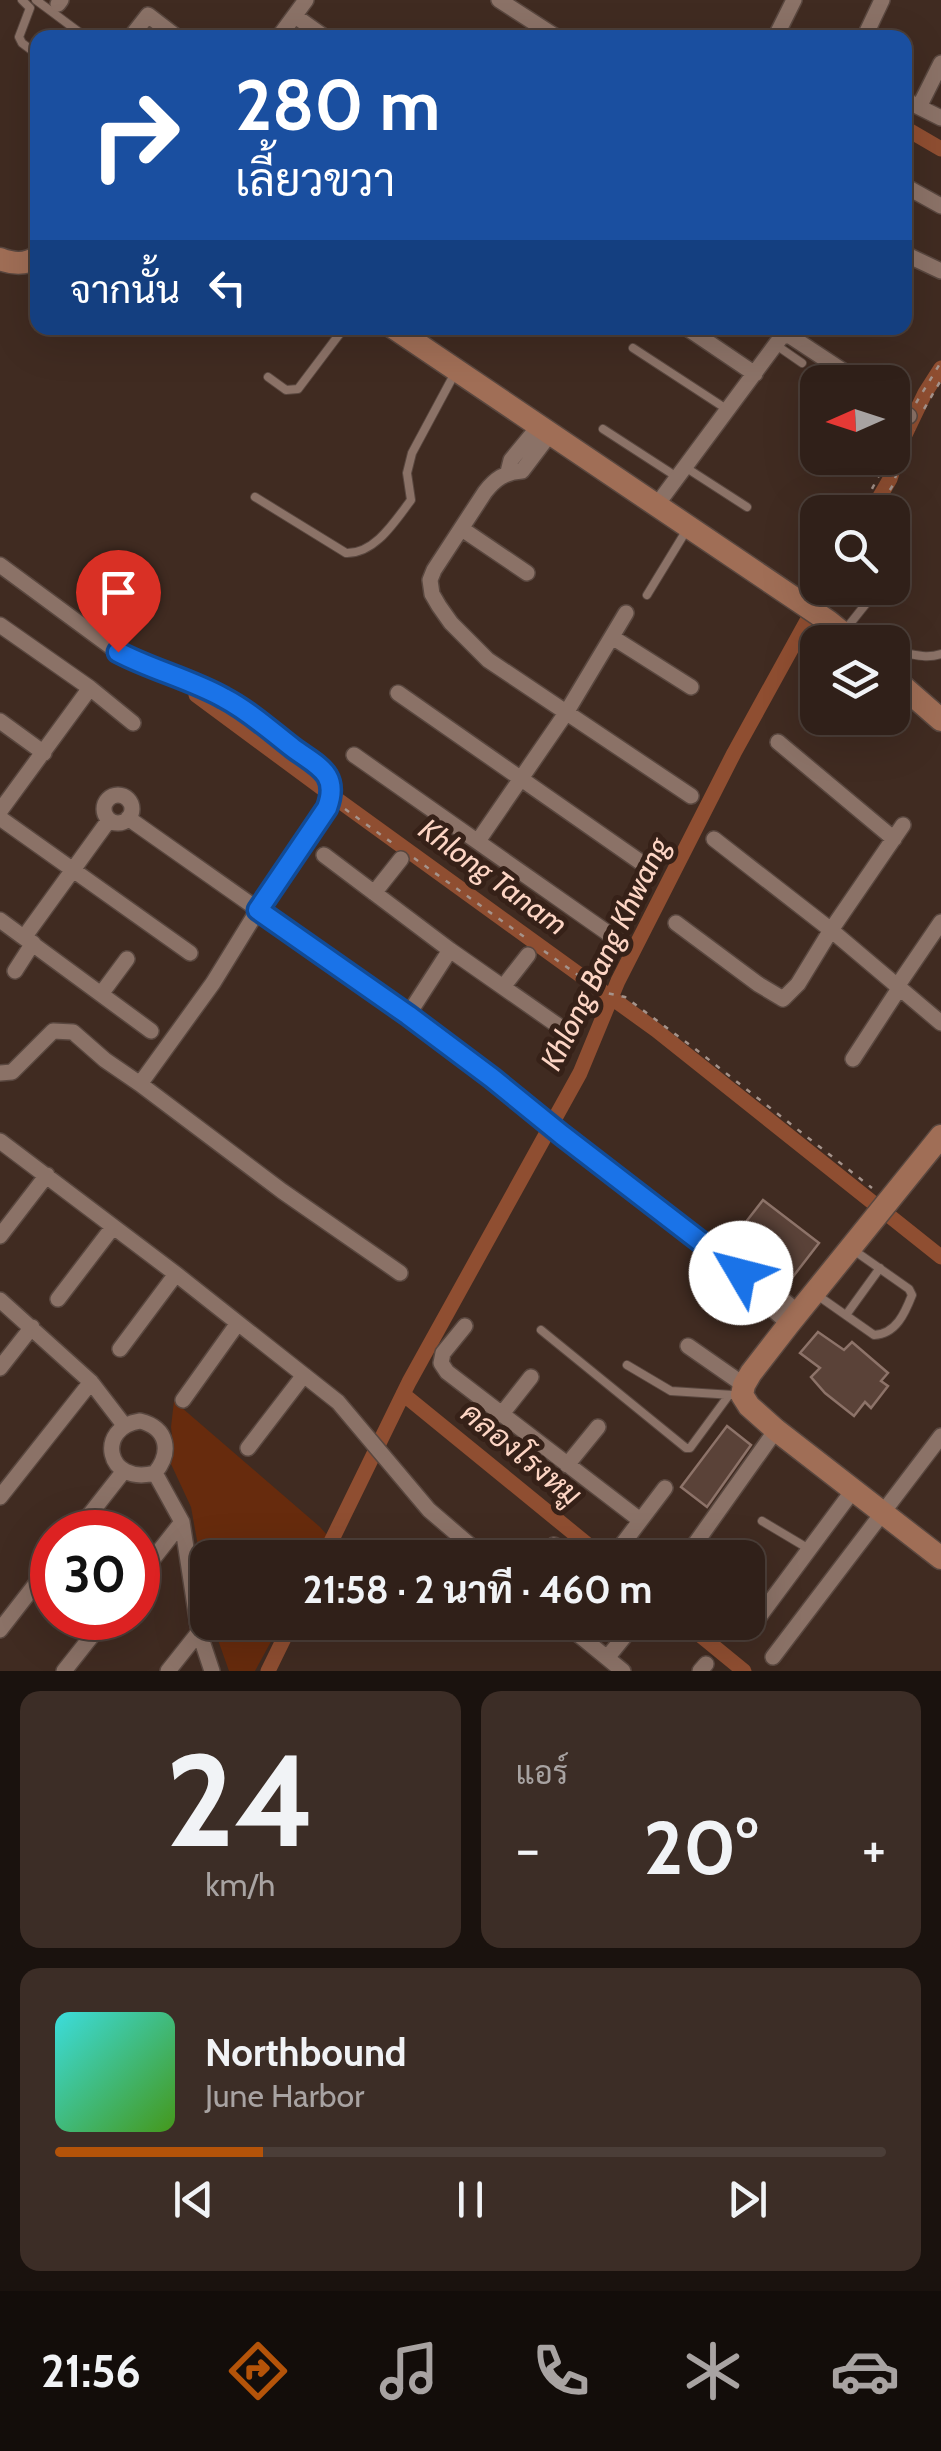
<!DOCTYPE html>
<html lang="th">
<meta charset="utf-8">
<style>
body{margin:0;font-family:Cabin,Sarabun,sans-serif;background:#3c2d26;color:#f1f3f6;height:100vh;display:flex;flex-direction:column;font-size:38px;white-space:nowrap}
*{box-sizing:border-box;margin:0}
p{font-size:32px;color:#a8a3a2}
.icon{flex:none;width:55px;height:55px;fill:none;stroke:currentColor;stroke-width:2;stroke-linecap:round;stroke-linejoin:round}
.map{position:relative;height:1671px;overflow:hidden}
.drawer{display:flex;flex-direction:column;gap:20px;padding:20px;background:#1a120e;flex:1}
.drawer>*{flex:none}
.guide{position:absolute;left:30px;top:30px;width:882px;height:305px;border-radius:20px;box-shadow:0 10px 40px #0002,0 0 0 2px #4b3e38;background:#1a4fa0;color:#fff;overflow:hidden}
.needle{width:65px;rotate:267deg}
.fabs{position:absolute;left:800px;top:365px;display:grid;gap:20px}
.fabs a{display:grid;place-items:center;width:110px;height:110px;border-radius:20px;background:#302019;box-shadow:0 10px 40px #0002,0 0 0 2px #4b3e38;font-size:50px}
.speed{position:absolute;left:30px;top:1510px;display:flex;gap:20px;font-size:50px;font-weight:700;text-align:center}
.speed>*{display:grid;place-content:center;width:130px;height:130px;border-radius:50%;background:#302019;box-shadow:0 10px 40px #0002,0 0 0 2px #4b3e38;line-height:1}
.speed .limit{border:15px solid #d22;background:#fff;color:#111}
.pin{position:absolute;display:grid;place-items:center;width:85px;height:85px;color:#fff;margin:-102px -42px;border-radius:50% 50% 50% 0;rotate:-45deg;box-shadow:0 0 10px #0007}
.pin .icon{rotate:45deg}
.me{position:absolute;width:110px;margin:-55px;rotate:307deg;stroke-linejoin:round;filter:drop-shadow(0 0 8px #0008)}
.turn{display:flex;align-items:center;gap:35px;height:210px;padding:0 40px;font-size:45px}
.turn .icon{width:130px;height:130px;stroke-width:2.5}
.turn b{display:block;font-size:70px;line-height:85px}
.then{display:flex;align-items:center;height:95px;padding:0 40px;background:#0003;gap:20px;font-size:38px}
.big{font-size:75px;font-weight:700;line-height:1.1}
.drawer .widget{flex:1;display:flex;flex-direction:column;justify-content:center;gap:15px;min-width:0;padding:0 35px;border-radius:20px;background:#3c2d26}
.drawer .dial{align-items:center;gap:0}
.dial b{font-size:130px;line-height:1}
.song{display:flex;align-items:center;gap:30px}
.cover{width:120px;height:120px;border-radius:15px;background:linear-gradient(135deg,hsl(180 70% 55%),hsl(100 70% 35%))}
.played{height:10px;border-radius:5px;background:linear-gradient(90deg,#b45309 25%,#4b3e38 25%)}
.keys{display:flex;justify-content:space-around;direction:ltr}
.heat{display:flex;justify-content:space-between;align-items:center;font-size:55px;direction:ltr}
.drawer .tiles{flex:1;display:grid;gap:20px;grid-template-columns:1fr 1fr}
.widget:last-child{grid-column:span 2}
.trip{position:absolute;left:190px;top:1540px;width:575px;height:100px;border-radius:20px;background:#302019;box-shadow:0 10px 40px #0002,0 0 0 2px #4b3e38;font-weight:700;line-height:100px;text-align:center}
.dock{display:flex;height:160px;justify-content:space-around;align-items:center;background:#130d0a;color:#a8a3a2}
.dock .icon{width:70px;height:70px}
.dock .on{color:#b45309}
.dock b{font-size:45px;color:#f1f3f6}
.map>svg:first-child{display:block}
</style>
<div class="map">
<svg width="941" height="1671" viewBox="0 0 941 1671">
<rect width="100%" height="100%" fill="#402b21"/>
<!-- green -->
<path fill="#672b0d" d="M174,1401l146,126 7,8 -12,22 -107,1 -1,38 -16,-89 -20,-43 3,-12 -3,-25z
M212,1623v-1l69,1 -26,48h-26z"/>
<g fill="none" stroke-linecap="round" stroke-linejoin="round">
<!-- canal -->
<path stroke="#8f4e31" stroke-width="15" d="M905,128l36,21
M871,512l19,-33 12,-38 23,-48 16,-25
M196,695l142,105 318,230 285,227
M403,1394l201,164
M323,1558l86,-176 171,-309 38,-92 116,-228 91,-165
M684,1622l60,49
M268,1671l24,-49"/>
</g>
<!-- building -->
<path fill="#5a4238" stroke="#8d7369" stroke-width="2.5" d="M763,1200l56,43 -34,44 -57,-42z
M818,1332l26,18 8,-8 36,31 -7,8 7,5 -17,22 -6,-6 -11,14 -29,-23 -14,-16 9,-9 -20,-15z
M727,1426l24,19 -44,62 -26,-20z"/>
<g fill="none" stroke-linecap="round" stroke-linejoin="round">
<defs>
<path id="lane" d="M22,0l8,8 -11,29 3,6 16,12
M36,0l51,38
M261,331l2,-3
M776,345l26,18
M633,348l95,62
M268,377l18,13 12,-1 46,-61
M603,429l74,48
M685,467l62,40
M255,497l91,56c29,1 49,-32 65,-53l-4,-27 5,-20 44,-82
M647,595l39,-64
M845,630l20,-25 5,-17
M892,652c18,0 31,8 49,2
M817,1295l57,40c22,-1 31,-22 38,-40l-3,-6 -57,-40
M846,1315l34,-47
M541,1330l145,118h4l39,-53
M627,1365l44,26 62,4
M762,1521l47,28
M748,1598l2,2"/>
<path id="street" d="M499,0l59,38
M58,4l3,-4
M295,16l31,22
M777,34l17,-34
M130,38l18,-23 30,23
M278,38l28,-38
M864,38l18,-38
M905,100l36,18
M919,107l22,-44
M905,186l36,20
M905,254l36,17
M687,328l68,46
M892,404l17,12
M550,434l-28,37c-17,1 -27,8 -37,21l-51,78 -4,10 2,14 7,12 12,17 37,37 203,136
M508,472l3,-12 28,-34
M656,506l126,-170h8l70,46
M462,529l65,44
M0,565l118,87 21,11 56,21 33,15 98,74c5,14 6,21 1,35l-69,102 -45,73 -73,101
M0,625l90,63 43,35
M612,637l79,50
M398,693l251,175
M0,721l44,32
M778,742l116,97
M354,755l258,181
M104 809a14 14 0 1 1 28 0a14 14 0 1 1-28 0Z
M0,811l90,-123
M0,818l190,135
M128,818l280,197 84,63 193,153 56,42 15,5 42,34
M714,839l117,91 110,93
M478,841l88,-128 60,-100
M324,855l126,95 110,77
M374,893l27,-34
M0,920l151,111
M676,923l82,61 25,15 15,-15 33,-54 72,-105
M25,936l84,-116
M15,971l18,-28
M898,985l43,-63
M503,987l25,-32
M101,994l26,-35
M408,1015l42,-65
M853,1059l47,-72
M0,1073l12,-1 41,-41 20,1 32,28 35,24 142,107 118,82
M0,1141l176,133 162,128 91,108 56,48
M0,1236l47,-61
M741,1273l4,12 44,39
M58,1299l55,-72
M0,1300l91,82 33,43
M465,1326l-22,27 -2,10 6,9 193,148
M688,1346l56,39
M120,1349l56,-75
M0,1368l32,-41
M183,1400l55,-77
M501,1415l30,-38
M140,1421c28,7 32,31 15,52 -50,13 -59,-46 -15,-52z
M248,1448l56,-73
M567,1465l31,-38
M155,1473l27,49 17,110 13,39
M0,1497l91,-115
M76,1532l47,-60
M544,1558l10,-13
M612,1558l53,-70
M685,1558l91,-128
M138,1578l44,-56
M759,1617l95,-128
M563,1622l60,49
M0,1630l52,-67
M773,1657l168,-221
M607,1658l29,-36
M64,1671l42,-53
M168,1671l31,-39
M700,1671l6,-7"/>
<path id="secondary" d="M0,259c13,5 25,6 38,-2
M394,328l434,293 26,21
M892,677l49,43
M941,1136l-152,188 -38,49 -7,12 -2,10 7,11 27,24 165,128"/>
</defs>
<!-- lane casing -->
<use href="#lane" stroke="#59473f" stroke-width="10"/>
<!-- street casing -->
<use href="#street" stroke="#59473f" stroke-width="18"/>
<!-- secondary casing -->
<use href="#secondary" stroke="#59473f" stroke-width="25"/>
<!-- path -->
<path stroke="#a5938b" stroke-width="2.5" stroke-dasharray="5 8" stroke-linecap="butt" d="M916,403l25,-41
M924,409l17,-29
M892,449l11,-21
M860,512l28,-54
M876,512l17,-27 12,-39 9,-16
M832,588l-2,9 6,6
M345,809l50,36
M414,858l116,83
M544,951l58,41 23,5 69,51 178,140"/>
<!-- lane -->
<use href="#lane" stroke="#8b7267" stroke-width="8"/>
<!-- street -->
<use href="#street" stroke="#8b7267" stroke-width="15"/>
<!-- secondary -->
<use href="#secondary" stroke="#a06e56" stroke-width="22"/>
</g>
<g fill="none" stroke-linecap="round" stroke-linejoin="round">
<defs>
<path id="route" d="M118,652c34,18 72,27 106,46 25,13 47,33 69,50 24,18 47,25 34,60l-69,102 150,105 84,63 70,57 179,138"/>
</defs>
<!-- route casing -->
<use href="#route" stroke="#114b97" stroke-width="25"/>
<!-- route -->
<use href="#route" stroke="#1a73e8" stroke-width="18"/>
</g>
<g text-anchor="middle" stroke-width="10" stroke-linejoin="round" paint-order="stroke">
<!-- water labels -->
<g font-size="30" font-style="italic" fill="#fdd5c4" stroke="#362118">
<text transform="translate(493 877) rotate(36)" y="10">Khlong Tanam</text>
<text transform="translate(605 954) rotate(-64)" y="10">Khlong Bang Khwang</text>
<text transform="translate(521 1454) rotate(39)" y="10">คลองโรงหมู</text>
</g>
</g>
</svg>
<div class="fabs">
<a><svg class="needle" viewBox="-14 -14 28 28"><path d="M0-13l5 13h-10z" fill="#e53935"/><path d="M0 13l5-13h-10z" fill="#a8a3a2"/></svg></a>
<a><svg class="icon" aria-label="search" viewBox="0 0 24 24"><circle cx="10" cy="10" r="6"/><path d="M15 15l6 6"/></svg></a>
<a><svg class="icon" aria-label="layers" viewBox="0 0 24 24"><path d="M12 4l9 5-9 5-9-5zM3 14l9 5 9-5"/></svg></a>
</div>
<div class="speed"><div class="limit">30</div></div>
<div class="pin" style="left:118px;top:652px;background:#d93025"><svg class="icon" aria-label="arrive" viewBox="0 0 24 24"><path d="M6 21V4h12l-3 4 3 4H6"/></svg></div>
<svg class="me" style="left:741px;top:1273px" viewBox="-20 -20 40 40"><circle r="19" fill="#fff"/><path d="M0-13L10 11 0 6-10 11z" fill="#1a73e8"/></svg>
<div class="trip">21:58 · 2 นาที · 460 m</div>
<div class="guide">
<div class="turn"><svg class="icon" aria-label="right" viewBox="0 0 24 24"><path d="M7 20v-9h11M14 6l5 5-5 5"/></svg><div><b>280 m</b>เลี้ยวขวา</div></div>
<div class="then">จากนั้น<svg class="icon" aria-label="left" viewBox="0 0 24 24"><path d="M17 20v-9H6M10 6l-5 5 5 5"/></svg></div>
</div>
</div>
<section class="drawer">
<div class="tiles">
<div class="widget dial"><b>24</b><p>km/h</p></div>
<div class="widget"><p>แอร์</p>
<div class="heat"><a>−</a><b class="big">20°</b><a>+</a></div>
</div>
<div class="widget">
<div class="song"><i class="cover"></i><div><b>Northbound</b><p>June Harbor</p></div></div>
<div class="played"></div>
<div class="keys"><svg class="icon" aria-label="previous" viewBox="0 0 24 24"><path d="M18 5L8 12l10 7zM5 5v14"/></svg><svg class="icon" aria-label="pause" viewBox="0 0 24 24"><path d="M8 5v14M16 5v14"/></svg><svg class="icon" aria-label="next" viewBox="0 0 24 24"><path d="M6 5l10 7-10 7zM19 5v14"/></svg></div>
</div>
</div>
</section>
<nav class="dock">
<b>21:56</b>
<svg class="icon on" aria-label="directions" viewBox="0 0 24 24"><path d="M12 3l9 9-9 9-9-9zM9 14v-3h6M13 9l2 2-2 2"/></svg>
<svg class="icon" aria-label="music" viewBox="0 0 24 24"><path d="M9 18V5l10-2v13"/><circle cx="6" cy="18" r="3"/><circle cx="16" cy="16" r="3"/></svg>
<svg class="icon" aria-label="phone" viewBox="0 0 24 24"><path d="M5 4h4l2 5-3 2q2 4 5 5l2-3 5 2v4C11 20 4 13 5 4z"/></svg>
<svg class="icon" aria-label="climate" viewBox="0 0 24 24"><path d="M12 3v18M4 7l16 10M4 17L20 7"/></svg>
<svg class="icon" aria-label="car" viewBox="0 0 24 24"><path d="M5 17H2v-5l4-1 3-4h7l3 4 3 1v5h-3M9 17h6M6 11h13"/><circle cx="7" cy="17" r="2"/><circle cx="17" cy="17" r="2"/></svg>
</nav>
